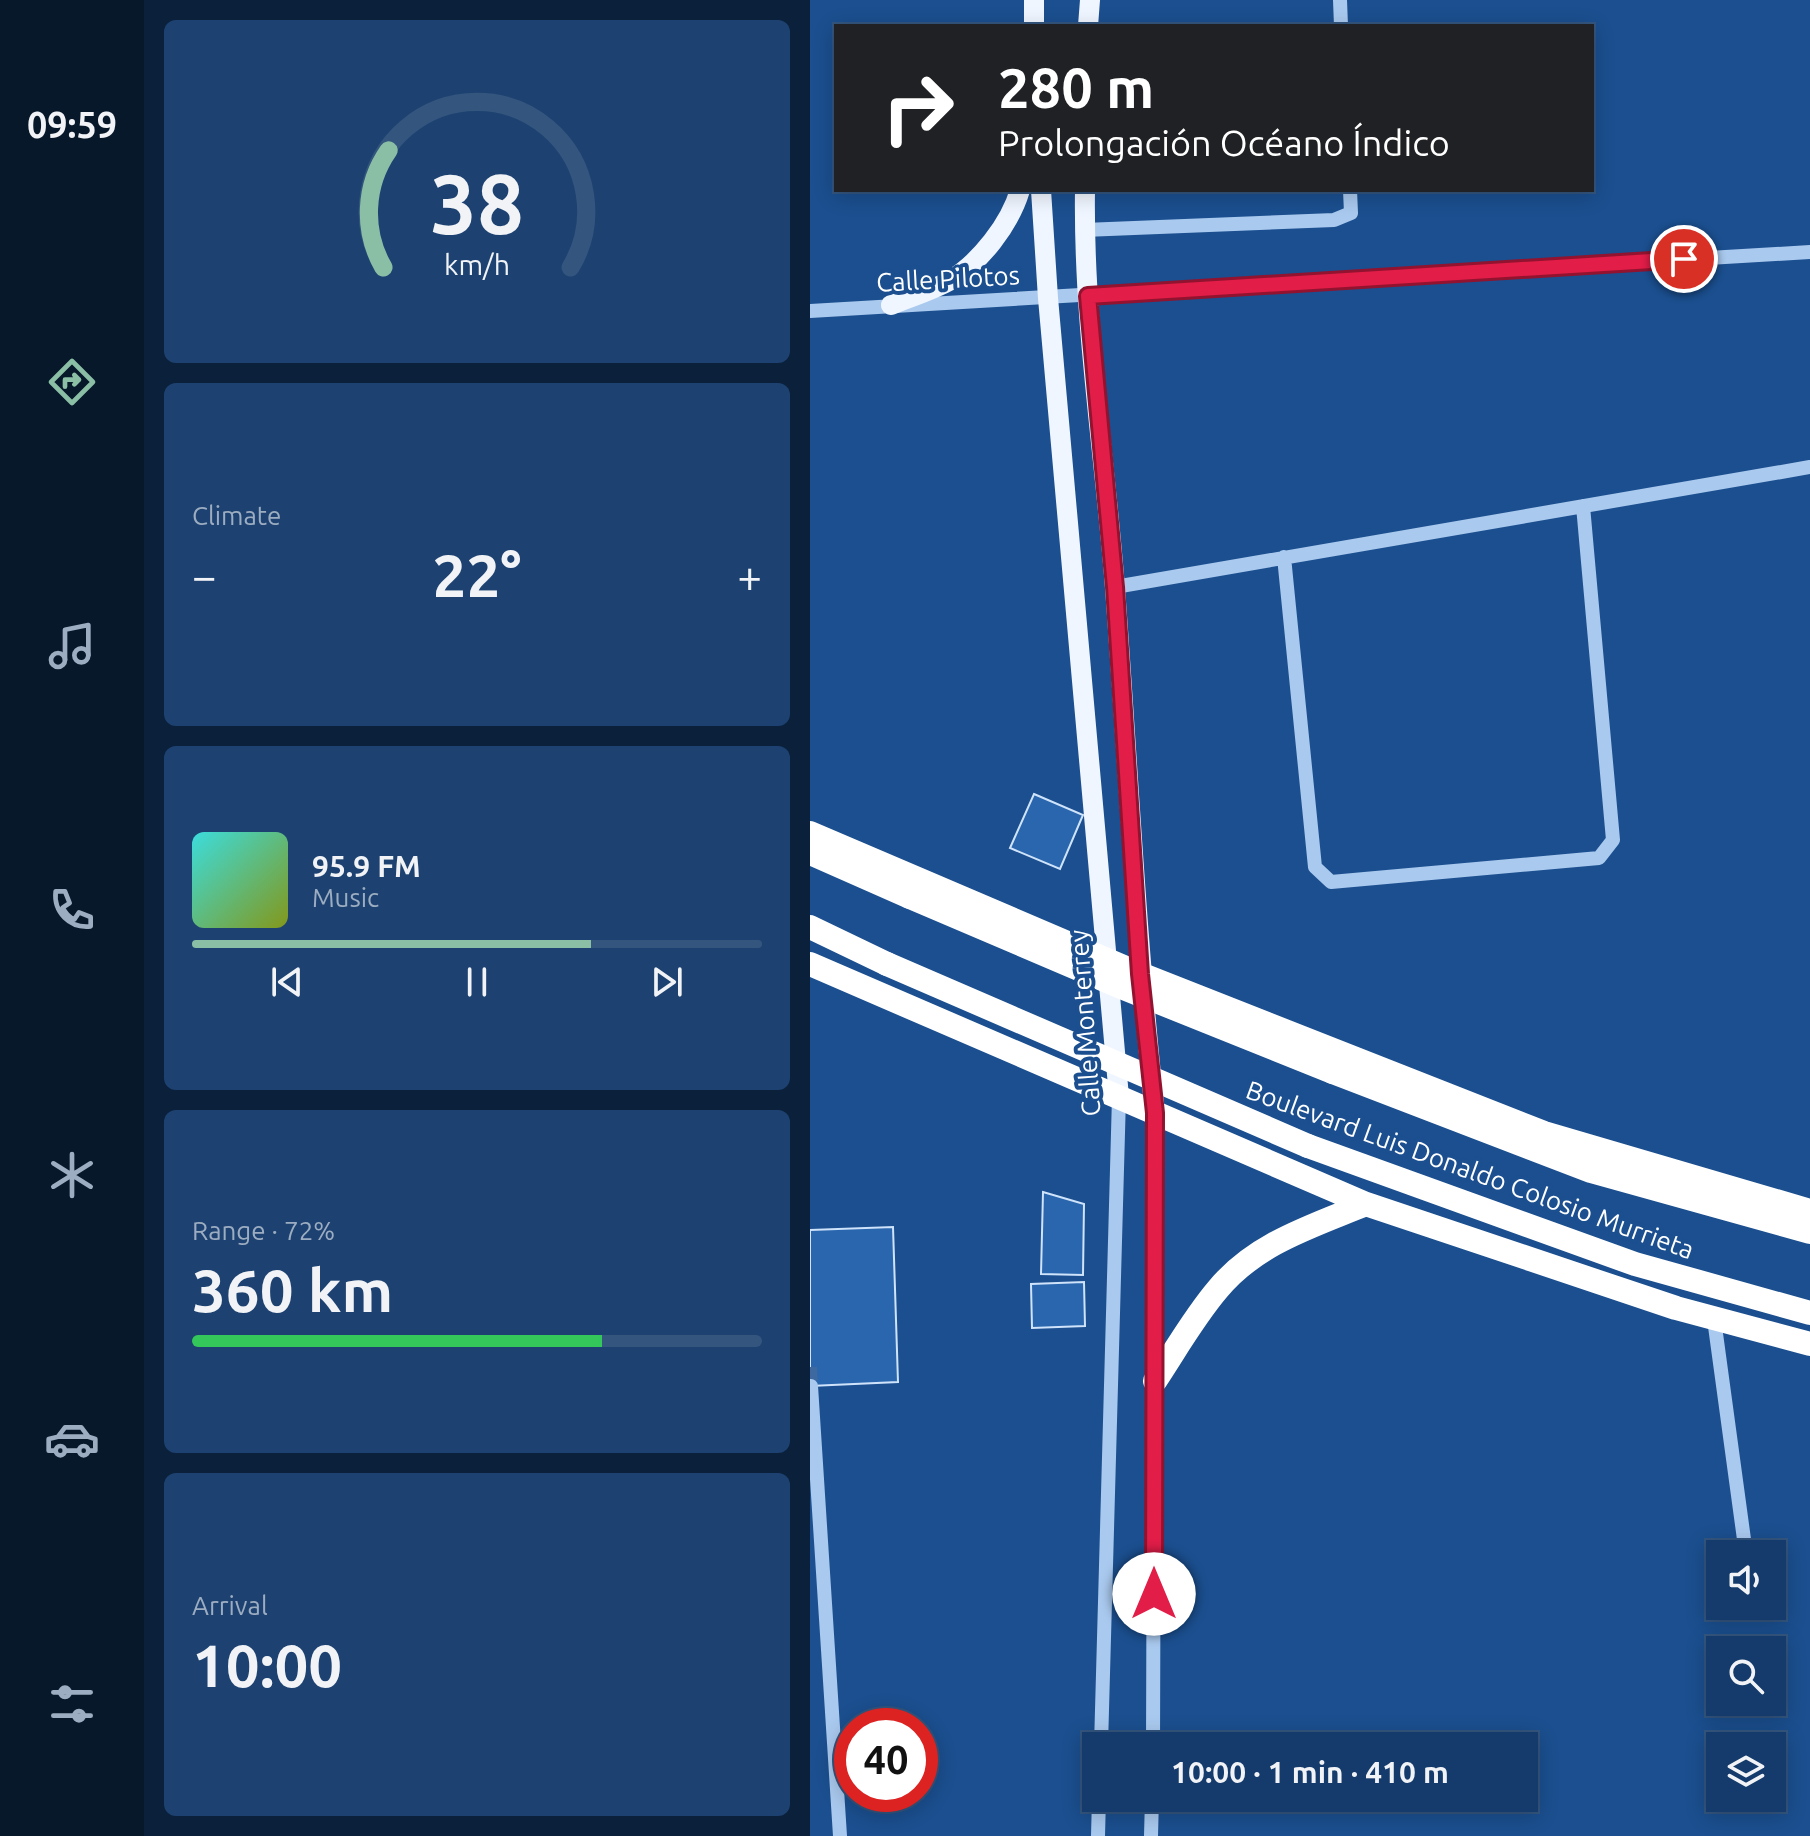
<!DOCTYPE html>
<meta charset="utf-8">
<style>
body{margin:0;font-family:Ubuntu,sans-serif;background:#1d4271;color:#f1f3f6;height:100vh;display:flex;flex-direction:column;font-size:30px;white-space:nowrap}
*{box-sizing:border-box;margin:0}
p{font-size:26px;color:#9dadc1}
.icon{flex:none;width:44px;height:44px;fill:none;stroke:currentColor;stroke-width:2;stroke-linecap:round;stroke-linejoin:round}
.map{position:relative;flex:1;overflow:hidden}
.sheet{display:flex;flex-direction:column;gap:20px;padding:20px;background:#0b203b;width:666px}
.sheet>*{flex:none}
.top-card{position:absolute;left:24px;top:24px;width:760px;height:168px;border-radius:0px;box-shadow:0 4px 20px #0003,0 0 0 2px #33557e;background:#202124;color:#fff;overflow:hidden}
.buttons{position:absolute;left:896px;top:1540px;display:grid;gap:16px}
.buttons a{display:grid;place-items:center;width:80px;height:80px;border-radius:0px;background:#143b6b;box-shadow:0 4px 20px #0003,0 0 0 2px #33557e;font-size:40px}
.speed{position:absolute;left:24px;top:1708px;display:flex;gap:16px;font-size:40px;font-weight:700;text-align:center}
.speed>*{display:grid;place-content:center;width:104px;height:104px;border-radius:50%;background:#143b6b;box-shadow:0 4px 20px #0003,0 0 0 2px #33557e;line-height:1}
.speed .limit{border:12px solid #d22;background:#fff;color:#111}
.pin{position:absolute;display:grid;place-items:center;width:68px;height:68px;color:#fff;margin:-34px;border:4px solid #fff;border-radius:50%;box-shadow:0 2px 8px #0007}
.me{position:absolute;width:88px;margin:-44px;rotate:0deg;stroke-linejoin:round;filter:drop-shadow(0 0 6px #0008)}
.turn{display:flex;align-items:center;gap:28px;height:168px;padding:0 32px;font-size:36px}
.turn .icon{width:104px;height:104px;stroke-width:2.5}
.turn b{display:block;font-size:56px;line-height:68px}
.big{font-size:60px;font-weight:700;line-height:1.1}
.sheet .card{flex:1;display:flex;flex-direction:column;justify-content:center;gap:12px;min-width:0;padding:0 28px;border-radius:12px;background:#1d4271}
.sheet .dial{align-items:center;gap:0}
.dial svg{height:208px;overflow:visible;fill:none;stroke:#33557e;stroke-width:7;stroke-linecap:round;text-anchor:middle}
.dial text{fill:#f1f3f6;stroke:none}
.song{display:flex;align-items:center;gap:24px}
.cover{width:96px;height:96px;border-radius:12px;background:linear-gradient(135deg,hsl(180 70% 55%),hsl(70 70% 35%))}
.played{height:8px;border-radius:4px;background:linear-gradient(90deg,#8abfa5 70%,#33557e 70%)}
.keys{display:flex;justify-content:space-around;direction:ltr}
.heat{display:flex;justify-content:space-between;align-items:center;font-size:44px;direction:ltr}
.charge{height:12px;border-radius:6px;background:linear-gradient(90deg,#34c759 72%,#33557e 0)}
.trip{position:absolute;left:272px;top:1732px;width:456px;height:80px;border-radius:0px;background:#143b6b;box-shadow:0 4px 20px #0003,0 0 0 2px #33557e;font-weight:700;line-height:80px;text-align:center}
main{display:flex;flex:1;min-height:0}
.tabs{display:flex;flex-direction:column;width:144px;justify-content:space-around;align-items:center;background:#08182b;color:#9dadc1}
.tabs .icon{width:56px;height:56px}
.tabs .on{color:#8abfa5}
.tabs b{font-size:36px;color:#f1f3f6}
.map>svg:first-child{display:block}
</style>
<main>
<nav class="tabs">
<b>09:59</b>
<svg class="icon on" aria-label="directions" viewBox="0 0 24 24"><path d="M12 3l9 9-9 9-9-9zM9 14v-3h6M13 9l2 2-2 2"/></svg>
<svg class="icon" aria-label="music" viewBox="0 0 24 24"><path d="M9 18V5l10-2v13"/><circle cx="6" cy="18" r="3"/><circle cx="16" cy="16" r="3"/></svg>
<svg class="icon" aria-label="phone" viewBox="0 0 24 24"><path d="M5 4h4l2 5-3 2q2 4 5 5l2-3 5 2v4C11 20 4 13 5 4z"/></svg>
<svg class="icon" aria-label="climate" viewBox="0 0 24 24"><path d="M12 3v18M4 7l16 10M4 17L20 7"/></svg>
<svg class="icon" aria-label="car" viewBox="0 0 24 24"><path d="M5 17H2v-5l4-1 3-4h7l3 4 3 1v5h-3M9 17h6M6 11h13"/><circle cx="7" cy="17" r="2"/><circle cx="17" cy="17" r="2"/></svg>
<svg class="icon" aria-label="filters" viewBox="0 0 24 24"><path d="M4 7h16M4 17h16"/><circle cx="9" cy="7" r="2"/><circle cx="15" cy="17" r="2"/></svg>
</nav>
<section class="sheet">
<div class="card dial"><svg viewBox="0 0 100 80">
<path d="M14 69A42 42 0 1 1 86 69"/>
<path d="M14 69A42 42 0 0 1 16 24" stroke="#8abfa5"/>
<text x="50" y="56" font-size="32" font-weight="700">38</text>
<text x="50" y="72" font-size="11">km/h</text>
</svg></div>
<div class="card"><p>Climate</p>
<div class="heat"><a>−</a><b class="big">22°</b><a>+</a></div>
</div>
<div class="card">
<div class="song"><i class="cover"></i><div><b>95.9 FM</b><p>Music</p></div></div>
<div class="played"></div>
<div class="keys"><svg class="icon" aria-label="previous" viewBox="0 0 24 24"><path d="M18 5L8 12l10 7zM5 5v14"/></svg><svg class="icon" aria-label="pause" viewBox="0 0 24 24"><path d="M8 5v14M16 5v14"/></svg><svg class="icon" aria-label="next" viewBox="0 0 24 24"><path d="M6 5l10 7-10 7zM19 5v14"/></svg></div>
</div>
<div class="card"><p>Range · 72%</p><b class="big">360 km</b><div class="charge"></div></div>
<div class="card"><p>Arrival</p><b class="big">10:00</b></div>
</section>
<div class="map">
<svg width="1000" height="1836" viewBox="0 0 1000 1836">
<rect width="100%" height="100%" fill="#1b4f8f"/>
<!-- building -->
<path fill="#2a66ad" stroke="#cfe3fa" stroke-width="2" d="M224,794l49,21 -23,54 -50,-21z
M233,1192l41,12 -1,71 -42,-1z
M83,1227l5,155 -88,4v-156z
M274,1282l1,44 -53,2 -1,-44z"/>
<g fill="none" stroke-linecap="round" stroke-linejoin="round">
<!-- minor-tunnel -->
<path stroke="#3d69a0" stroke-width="14" stroke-dasharray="14 7" stroke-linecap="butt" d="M0,1367l1,19"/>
<!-- minor -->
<path stroke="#a9c9ee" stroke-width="14" d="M530,0l1,26
M274,230l250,-10 17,-7 -1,-23
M0,311l1000,-59
M474,557l31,310 16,15 268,-24 14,-18 -30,-334
M305,587l695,-120
M904,1319l32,235
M1,1386l29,450
M291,1746l18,-649
M343,1746l2,-633
M288,1836l1,-38
M341,1836l1,-38"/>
<!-- major -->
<path stroke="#f0f6ff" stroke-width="20" d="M224,0v26
M278,26l2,-26
M231,190l7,108 71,799
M275,190c-2,133 20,266 30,398 13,175 21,350 40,525
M81,305c19,-8 40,-14 58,-24 31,-18 61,-57 71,-91"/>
<!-- highway -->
<path stroke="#fff" stroke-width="24" d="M0,833l330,141 404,159 266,78
M0,853l100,44
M0,927l77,37
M0,964l556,240 310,104 134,36
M523,1072l258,99 219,61
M498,1146l327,118 175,49
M345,1381c20,-30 39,-64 63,-92 38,-46 95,-63 148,-85"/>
<!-- highway-bridge -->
<path stroke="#fff" stroke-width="24" d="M100,897l211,90 212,85
M77,964l421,182"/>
</g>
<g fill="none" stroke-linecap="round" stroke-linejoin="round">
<defs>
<path id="route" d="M344,1594l1,-481 -15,-139 -25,-387 -27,-291 596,-37"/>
</defs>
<!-- route casing -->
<use href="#route" stroke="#92132f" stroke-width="20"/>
<!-- route -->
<use href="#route" stroke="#e11d48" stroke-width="14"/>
</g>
<g text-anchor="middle" stroke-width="8" stroke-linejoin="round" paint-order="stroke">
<!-- street labels -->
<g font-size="26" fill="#fff" stroke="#1b4f8f">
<text transform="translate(138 279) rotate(-3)" y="9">Calle Pilotos</text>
<text transform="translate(275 1023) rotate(-94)" y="9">Calle Monterrey</text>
<text transform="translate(660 1170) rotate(20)" y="9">Boulevard Luis Donaldo Colosio Murrieta</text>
</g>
</g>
</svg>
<div class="buttons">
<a><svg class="icon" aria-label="sound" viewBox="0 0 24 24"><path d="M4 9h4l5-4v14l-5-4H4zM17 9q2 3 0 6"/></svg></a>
<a><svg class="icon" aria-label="search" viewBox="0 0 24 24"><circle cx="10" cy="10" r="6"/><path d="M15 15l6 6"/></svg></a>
<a><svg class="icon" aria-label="layers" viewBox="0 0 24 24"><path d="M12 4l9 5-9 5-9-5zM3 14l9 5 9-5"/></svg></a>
</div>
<div class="speed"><div class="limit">40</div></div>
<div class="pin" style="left:874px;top:259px;background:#d93025"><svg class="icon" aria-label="arrive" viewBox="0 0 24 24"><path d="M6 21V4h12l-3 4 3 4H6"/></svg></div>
<svg class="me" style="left:344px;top:1594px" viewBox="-20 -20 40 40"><circle r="19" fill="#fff"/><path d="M0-13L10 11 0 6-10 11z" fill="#e11d48"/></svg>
<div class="trip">10:00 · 1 min · 410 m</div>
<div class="top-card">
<div class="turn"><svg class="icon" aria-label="right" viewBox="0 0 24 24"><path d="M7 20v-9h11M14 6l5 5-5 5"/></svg><div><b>280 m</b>Prolongación Océano Índico</div></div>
</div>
</div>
</main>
